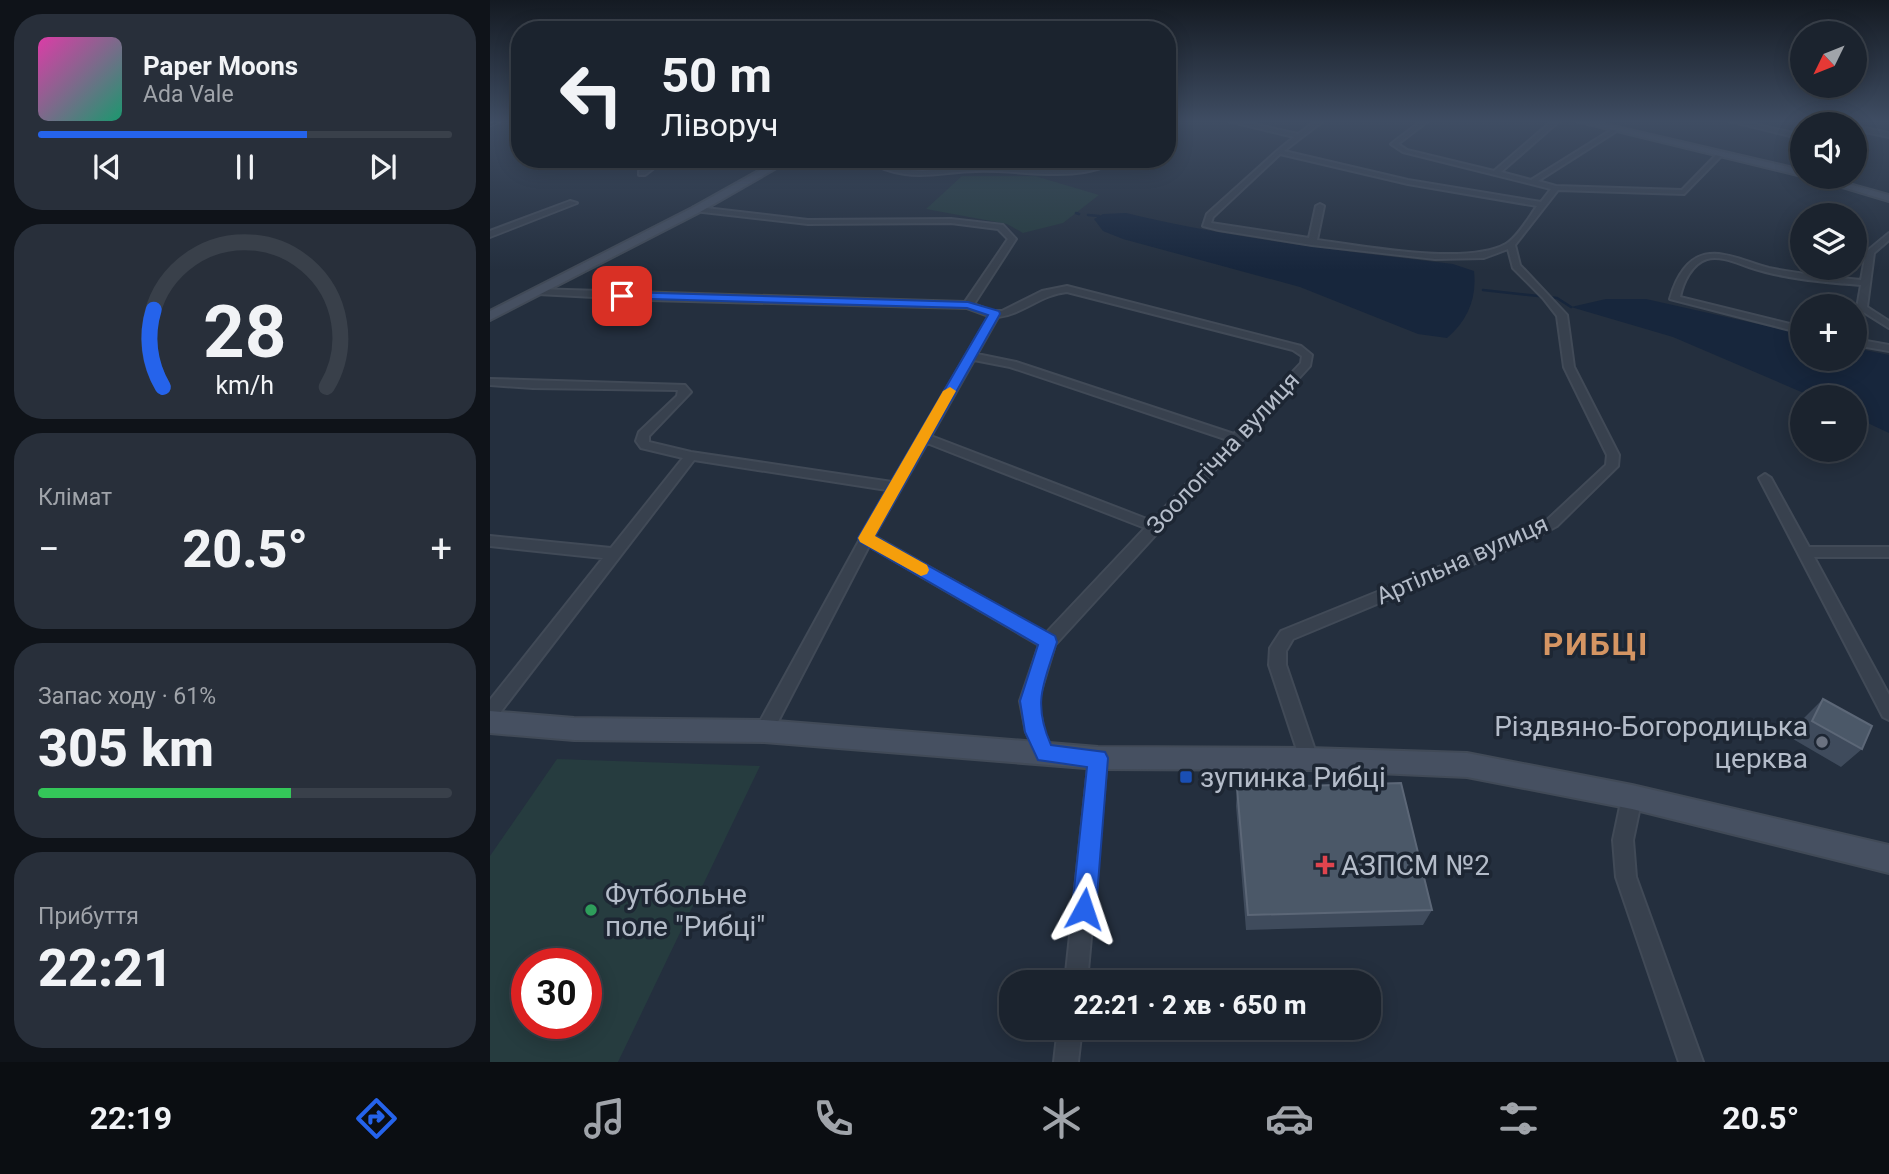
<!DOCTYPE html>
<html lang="uk">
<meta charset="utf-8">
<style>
body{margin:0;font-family:Roboto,sans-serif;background:#282f3a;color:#f1f3f6;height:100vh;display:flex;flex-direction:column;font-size:26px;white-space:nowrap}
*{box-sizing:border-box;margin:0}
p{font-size:23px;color:#a0a4aa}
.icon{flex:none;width:38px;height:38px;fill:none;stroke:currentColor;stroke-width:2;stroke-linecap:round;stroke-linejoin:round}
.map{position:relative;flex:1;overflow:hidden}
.side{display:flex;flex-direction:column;gap:14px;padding:14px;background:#0f1319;width:490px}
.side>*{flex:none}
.banner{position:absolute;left:21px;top:21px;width:665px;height:147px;border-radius:28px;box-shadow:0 4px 18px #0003,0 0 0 2px #39404a;background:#1b232e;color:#f1f3f6;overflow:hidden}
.needle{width:46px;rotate:227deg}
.tools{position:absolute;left:1300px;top:21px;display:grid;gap:14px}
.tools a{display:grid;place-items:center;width:77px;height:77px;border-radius:50%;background:#1b232e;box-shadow:0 4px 18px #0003,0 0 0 2px #39404a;font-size:35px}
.speed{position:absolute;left:21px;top:948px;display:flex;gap:14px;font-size:35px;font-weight:700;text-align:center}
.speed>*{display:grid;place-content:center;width:91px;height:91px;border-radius:50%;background:#1b232e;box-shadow:0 4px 18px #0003,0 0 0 2px #39404a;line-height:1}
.speed .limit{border:10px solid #d22;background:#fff;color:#111}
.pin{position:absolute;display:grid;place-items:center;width:60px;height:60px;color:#fff;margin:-30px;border-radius:14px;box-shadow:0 4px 10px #0006}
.me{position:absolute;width:77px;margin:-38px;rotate:5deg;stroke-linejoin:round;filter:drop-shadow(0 0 5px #0008)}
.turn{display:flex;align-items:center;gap:24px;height:147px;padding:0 35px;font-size:32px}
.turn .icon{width:91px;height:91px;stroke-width:2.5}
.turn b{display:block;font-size:49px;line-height:60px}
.big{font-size:52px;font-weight:800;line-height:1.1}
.side .tile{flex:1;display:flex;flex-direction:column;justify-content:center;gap:10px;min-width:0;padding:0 24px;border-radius:28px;background:#282f3a}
.side .dial{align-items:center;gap:0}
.dial svg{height:182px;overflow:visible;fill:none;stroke:#39404a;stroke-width:7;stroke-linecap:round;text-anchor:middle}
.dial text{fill:#f1f3f6;stroke:none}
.song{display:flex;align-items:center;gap:21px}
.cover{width:84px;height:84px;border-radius:10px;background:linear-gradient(135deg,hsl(320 70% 55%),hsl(160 70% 35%))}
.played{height:7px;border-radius:4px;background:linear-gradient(90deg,#2563eb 65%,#39404a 65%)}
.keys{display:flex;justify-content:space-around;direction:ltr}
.heat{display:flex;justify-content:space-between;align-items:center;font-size:38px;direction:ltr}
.charge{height:10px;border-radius:5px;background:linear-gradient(90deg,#34c759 61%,#39404a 0)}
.trip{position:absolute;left:509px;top:970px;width:382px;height:70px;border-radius:28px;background:#1b232e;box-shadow:0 4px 18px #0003,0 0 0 2px #39404a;font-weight:800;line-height:70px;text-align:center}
.tabs{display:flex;height:112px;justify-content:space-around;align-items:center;background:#0b0e12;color:#a0a4aa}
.tabs .icon{width:49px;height:49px}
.tabs .current{color:#2563eb}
.tabs b{font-size:32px;color:#f1f3f6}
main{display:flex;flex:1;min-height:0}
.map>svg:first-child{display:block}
</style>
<main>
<section class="side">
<div class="tile">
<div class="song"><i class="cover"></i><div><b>Paper Moons</b><p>Ada Vale</p></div></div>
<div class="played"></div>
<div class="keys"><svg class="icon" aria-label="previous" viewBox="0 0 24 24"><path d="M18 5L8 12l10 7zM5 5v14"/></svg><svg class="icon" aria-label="pause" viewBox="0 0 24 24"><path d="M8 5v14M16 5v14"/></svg><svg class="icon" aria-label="next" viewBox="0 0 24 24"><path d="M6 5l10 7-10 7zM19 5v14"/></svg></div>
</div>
<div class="tile dial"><svg viewBox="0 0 100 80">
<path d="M14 69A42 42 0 1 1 86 69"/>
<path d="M14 69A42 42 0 0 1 10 35" stroke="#2563eb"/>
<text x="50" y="56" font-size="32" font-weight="700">28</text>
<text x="50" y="72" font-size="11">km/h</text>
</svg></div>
<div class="tile"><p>Клімат</p>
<div class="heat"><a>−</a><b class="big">20.5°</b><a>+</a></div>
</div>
<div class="tile"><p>Запас ходу · 61%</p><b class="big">305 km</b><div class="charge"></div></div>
<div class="tile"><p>Прибуття</p><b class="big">22:21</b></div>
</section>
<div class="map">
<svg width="1399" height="1062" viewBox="0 0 1399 1062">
<rect width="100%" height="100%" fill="#242f3e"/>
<!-- green -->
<path fill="#263c3f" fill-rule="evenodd" d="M472,176h73l64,19 -36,28 -40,10 -16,-9 -81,-15z
M67,759l203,7 -142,296h-128v-206zM37,964h59v60h-59z"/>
<!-- water -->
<path fill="#17263c" d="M636,213c107,26 217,38 327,51l21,7c3,27 -6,49 -27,67l-29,-4 -118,-47 -177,-48 -20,-8 -9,-12 9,-5z
M1116,299h40l156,35v25h53v-11l34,7v78l-34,-16v-20h-42l-140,-60 -102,-30z"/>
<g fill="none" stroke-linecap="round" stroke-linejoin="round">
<!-- stream -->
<path stroke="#17263c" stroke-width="2.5" d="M586,213l3,1
M598,215l11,1
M993,290l74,8 14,9"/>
<defs>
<path id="street" d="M738,121h12l58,13 18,-13h7l-39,30 124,29 133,22 10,-13 -148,-37 -12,-8 30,-23h7l-30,23 9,6 87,21 58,-50h7l-58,51 30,8 85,-53 2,3 -80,51 18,5 126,4 37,-38 5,1 -40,41 -126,-4 -43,55 5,20 47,50 7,52 45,88 -1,11 -61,60 -22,12 -242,101 -7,12v14l32,94 -3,6 -6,2 -6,-2 -3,-6 -31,-94 1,-17 11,-17 244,-99 22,-12 59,-55 1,-10 -43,-88 -7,-51 -14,-18 -30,-30 -5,-19 -24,9 -49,1 -123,-14 -93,-15 -16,-4 4,-12 70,-63 17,-14zM790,154l128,30 129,22c-8,11 -19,31 -31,38 -39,22 -144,2 -189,-4l7,-34 -4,-2 -4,2 -7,32 -98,-15 2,-6z
M1240,121h11l61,14v4z
M1331,121h13l8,3h-11z
M1365,126l34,7v4l-34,-7z
M168,159h8l-21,16h-6v-4z
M375,159h10l23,10 24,2 58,-5 83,3 57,-10c-41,26 -98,10 -144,12 -24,0 -48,7 -71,3 -14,-2 -28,-7 -40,-15z
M80,201l7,2 -87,34v-6z
M207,207l111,13 143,-1 52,6 13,14 -42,65 18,7h10l40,-20 25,-5 234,60 11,9 -2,11 -255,279 -17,56 6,31 10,22 -3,6 -6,2 -6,-2 -13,-28 -6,-31 19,-56 -170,-99 -99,191 -6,2 -6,-2 -3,-6 3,-6 129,-235 -193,-30 -198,258 -6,3v-21l113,-142 -113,-12v-10l121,12 72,-90 -42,-10 -5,-7 3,-9 38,-36 1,-6 -145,-2 -43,-3v-6l195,6 6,7 -42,44v6l42,10 201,30 97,-166 -22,-8 -317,-8 -112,-6 -3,-1v-4l430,13 43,-63 -10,-10 -47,-6 -143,1 -114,-13v-4zM577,292l226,58 9,6 -1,7 -67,71 -218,-72 -39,-8 21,-37c25,-3 44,-23 69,-25zM484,360l36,7 218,73 -76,81 -221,-85zM437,443l218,85 -99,105 -172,-97z
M1399,233v7l-15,13 -7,54 22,14v7l-32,-20 4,-23c-37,-3 -77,-6 -112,-18 -12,-4 -29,-12 -42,-8 -16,5 -24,24 -27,38l122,30v6l-132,-34c3,-11 7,-21 14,-30 23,-30 56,-8 85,-1 30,6 62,9 92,12l5,-28z
M1365,339l34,6v6l-34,-6z
M1275,474l6,4 38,69h80v10h-75l75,138v25l-6,-3 -124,-239z
M608,750l6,2 3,6 -20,224h-22l24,-224 3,-6z
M1142,788l7,3 3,6 -9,43 3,37 67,185h-24l-63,-185 -3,-37 9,-43 3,-6z
M568,1027h24l-4,35h-24z"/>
<path id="secondary" d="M1086,121h15l211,49v6z
M290,159h12l-92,53 -210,108v-9l202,-103z
M1319,177h15l65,18v6z
M0,711l84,7 190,2 334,27 211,1 158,5 165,32 257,60v28l-257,-64 -165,-32 -158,-7 -211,-1 -334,-27 -190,-2 -84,-7z"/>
</defs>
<!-- street casing -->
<use href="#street" stroke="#414a57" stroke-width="4"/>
<!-- secondary casing -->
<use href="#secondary" stroke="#414a57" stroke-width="4"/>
<!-- street -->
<use href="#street" fill="#38414e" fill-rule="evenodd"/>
<!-- secondary -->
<use href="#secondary" fill="#465061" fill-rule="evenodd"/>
<defs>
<path id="rail" d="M0,125l10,-4"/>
</defs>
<!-- rail casing -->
<use href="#rail" stroke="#5a6575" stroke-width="4.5"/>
<!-- rail -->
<use href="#rail" stroke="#1d2633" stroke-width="2.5" stroke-dasharray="7" stroke-linecap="butt"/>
</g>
<!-- wall -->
<path fill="#3f4b5c" d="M1333,699l39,50 -21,18 -48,-28 11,-21z
M747,788l195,122 -9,15 -177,5 -10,-124z"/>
<!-- building -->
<path fill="#4b5868" stroke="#5c6777" stroke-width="2" d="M1333,699l49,27 -10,23 -50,-28z
M911,783l31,127 -184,5 -11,-127z"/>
<!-- sky -->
<linearGradient id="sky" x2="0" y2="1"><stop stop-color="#141a22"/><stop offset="0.45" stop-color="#3f4d63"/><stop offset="1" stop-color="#3f4d63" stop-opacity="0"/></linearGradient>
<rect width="1399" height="270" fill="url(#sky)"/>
<!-- route -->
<path fill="#2563eb" stroke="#184099" stroke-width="2" d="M132,292l346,10 31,9 1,3 -125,222 180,100 2,6c-13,41 -25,60 -6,103l54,7 3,6 -12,151 -4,8 -8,4 -9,-4 -3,-8 15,-142 -49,-7 -13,-28 -5,-31 18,-56 -178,-103 -2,-4 130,-223 -21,-7 -349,-10 -2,-2z"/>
<!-- slow -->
<path fill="#f59e0b" d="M460,387l6,4 -81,145 52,29 2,5 -2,4 -6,2 -61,-34 -2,-4 85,-147z"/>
<!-- markers -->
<circle fill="#6b7280" stroke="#1d2633" stroke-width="2.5" cx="1332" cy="742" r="7"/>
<rect fill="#1a4fb4" stroke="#1d2633" stroke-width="2.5" x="689" y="770" width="14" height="14" rx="3.5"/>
<path fill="#e0444e" stroke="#1d2633" stroke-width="2.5" d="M831.5 854.5h7v7h7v7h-7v7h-7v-7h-7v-7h7z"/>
<circle fill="#2e9e5b" stroke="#1d2633" stroke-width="2.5" cx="101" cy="910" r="7"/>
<g text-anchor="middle" stroke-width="7" stroke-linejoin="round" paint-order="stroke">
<!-- street labels -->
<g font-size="24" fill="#b4bcc9" stroke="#1d2633">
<text transform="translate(733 453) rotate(-47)" y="8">Зоологічна вулиця</text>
<text transform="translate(972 560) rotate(-24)" y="8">Артільна вулиця</text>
</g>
<!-- near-poi labels -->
<g font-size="28" fill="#b4bcc9" stroke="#1d2633" text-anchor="start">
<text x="1318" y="736" text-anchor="end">Різдвяно-Богородицька<tspan x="1318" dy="32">церква</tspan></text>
<text x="710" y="787">зупинка Рибці</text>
<text x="851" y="875">АЗПСМ №2</text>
<text x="115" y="904">Футбольне<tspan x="115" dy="32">поле "Рибці"</tspan></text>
</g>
<!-- district labels -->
<g font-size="32" font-weight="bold" letter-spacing="2" fill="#d59563" stroke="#1d2633">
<text x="1106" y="655">РИБЦІ</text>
</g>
</g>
</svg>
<div class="tools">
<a><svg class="needle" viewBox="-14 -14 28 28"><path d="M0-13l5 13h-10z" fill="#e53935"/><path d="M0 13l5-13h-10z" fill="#a0a4aa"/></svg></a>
<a><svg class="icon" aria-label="sound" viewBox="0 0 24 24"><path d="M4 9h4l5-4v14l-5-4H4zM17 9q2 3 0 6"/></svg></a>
<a><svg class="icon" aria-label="layers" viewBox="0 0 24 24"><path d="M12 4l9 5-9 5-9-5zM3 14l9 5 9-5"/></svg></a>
<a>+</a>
<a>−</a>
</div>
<div class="speed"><div class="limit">30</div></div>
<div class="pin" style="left:132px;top:296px;background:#d93025"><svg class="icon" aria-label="arrive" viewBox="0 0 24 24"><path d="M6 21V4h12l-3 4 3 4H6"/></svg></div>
<svg class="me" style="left:594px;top:909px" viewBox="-20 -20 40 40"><path d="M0-17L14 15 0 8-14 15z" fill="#2563eb" stroke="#fff" stroke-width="4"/></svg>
<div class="trip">22:21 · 2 хв · 650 m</div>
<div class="banner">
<div class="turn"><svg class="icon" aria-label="left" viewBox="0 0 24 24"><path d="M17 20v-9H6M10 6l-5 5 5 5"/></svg><div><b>50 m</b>Ліворуч</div></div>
</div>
</div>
</main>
<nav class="tabs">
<b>22:19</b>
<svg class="icon current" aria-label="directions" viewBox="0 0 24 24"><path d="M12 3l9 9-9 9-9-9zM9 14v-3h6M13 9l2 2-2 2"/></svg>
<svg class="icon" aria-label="music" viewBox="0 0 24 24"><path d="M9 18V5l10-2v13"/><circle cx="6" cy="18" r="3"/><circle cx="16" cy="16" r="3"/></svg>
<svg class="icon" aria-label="phone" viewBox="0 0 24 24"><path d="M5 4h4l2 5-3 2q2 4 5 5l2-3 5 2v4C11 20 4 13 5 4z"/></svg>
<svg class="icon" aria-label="climate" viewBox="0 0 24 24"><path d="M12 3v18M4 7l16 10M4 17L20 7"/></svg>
<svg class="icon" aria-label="car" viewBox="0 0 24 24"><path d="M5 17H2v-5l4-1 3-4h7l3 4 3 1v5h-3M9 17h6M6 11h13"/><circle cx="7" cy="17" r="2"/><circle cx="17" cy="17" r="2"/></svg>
<svg class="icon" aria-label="filters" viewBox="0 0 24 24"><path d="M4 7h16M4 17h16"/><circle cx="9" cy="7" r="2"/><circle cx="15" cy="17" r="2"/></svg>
<b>20.5°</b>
</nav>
